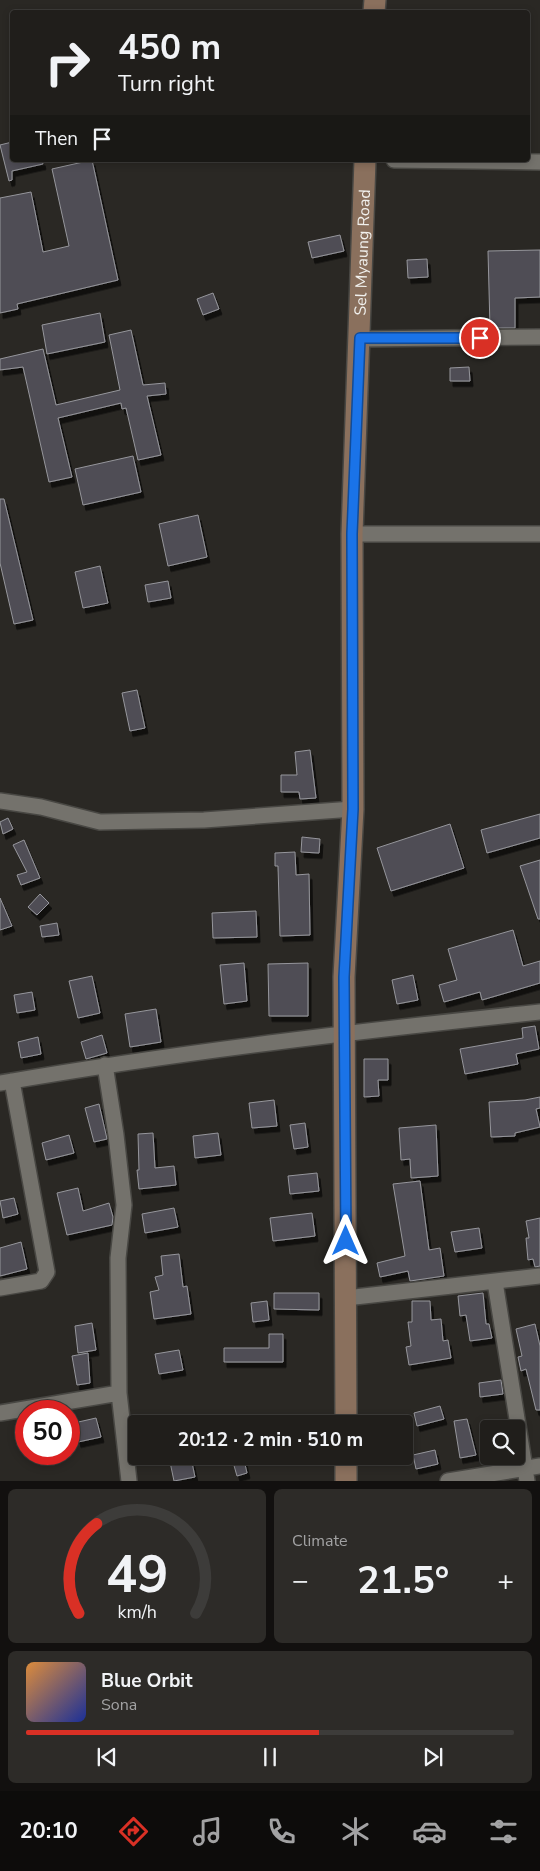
<!DOCTYPE html>
<meta charset="utf-8">
<style>
body{margin:0;font-family:"Nunito Sans",sans-serif;background:#2d2b28;color:#f1f3f6;height:100vh;display:flex;flex-direction:column;font-size:19px;white-space:nowrap}
*{box-sizing:border-box;margin:0}
p{font-size:16px;color:#a2a2a3}
.icon{flex:none;width:28px;height:28px;fill:none;stroke:currentColor;stroke-width:2;stroke-linecap:round;stroke-linejoin:round}
.map{position:relative;height:1481px;overflow:hidden}
.sheet{display:flex;flex-direction:column;gap:8px;padding:8px;background:#12100f;flex:1}
.sheet>*{flex:none}
.banner{position:absolute;left:10px;top:10px;width:520px;height:152px;border-radius:5px;box-shadow:0 2px 8px #0003,0 0 0 1px #3d3c3a;background:#201e1b;color:#f1f3f6;overflow:hidden}
.fabs{position:absolute;left:480px;top:1420px;display:grid;gap:10px}
.fabs a{display:grid;place-items:center;width:45px;height:45px;border-radius:5px;background:#201e1b;box-shadow:0 2px 8px #0003,0 0 0 1px #3d3c3a;font-size:25px}
.speed{position:absolute;left:15px;top:1400px;display:flex;gap:10px;font-size:25px;font-weight:700;text-align:center}
.speed>*{display:grid;place-content:center;width:65px;height:65px;border-radius:50%;background:#201e1b;box-shadow:0 2px 8px #0003,0 0 0 1px #3d3c3a;line-height:1}
.speed .limit{border:8px solid #d22;background:#fff;color:#111}
.pin{position:absolute;display:grid;place-items:center;width:42px;height:42px;color:#fff;margin:-21px;border:2px solid #fff;border-radius:50%;box-shadow:0 1px 5px #0007}
.me{position:absolute;width:55px;margin:-28px;rotate:0deg;stroke-linejoin:round;filter:drop-shadow(0 0 4px #0008)}
.turn{display:flex;align-items:center;gap:18px;height:105px;padding:0 25px;font-size:22px}
.turn .icon{width:65px;height:65px;stroke-width:2.5}
.turn b{display:block;font-size:35px;line-height:42px}
.then{display:flex;align-items:center;height:48px;padding:0 25px;background:#0003;gap:10px;font-size:19px}
.big{font-size:38px;font-weight:700;line-height:1.1}
.sheet .widget{flex:1;display:flex;flex-direction:column;justify-content:center;gap:8px;min-width:0;padding:0 18px;border-radius:8px;background:#2d2b28}
.sheet .dial{align-items:center;gap:0}
.dial svg{height:130px;overflow:visible;fill:none;stroke:#3d3c3a;stroke-width:7;stroke-linecap:round;text-anchor:middle}
.dial text{fill:#f1f3f6;stroke:none}
.song{display:flex;align-items:center;gap:15px}
.cover{width:60px;height:60px;border-radius:8px;background:linear-gradient(135deg,hsl(30 70% 55%),hsl(230 70% 35%))}
.played{height:5px;border-radius:2px;background:linear-gradient(90deg,#d93025 60%,#3d3c3a 60%)}
.keys{display:flex;justify-content:space-around;direction:ltr}
.heat{display:flex;justify-content:space-between;align-items:center;font-size:28px;direction:ltr}
.sheet .tiles{flex:1;display:grid;gap:8px;grid-template-columns:1fr 1fr}
.widget:last-child{grid-column:span 2}
.trip{position:absolute;left:128px;top:1415px;width:285px;height:50px;border-radius:5px;background:#201e1b;box-shadow:0 2px 8px #0003,0 0 0 1px #3d3c3a;font-weight:700;line-height:50px;text-align:center}
.tabs{display:flex;height:80px;justify-content:space-around;align-items:center;background:#0d0c0b;color:#a2a2a3}
.tabs .icon{width:35px;height:35px}
.tabs .active{color:#d93025}
.tabs b{font-size:22px;color:#f1f3f6}
.map>svg:first-child{display:block}
</style>
<div class="map">
<svg width="540" height="1481" viewBox="0 0 540 1481">
<defs>
<filter id="shadow"><feDropShadow dx="3" dy="5.5" stdDeviation="0" flood-color="#0009"/></filter>
</defs>
<rect width="100%" height="100%" fill="#2a2824"/>
<!-- building -->
<path fill="#4f4e54" stroke="#96969c" filter="url(#shadow)" d="M12,142v18h30l1,4 -31,7v9l-3,1 -9,-36z
M92,160l26,120 -101,24 1,5 -18,4v-115l31,-6 12,60 26,-6 -17,-77z
M340,235l4,16 -32,7 -4,-16z
M540,250v47l-25,1v30h-25l-2,-77z
M427,259l1,18 -20,1 -1,-18z
M213,293l6,16 -16,6 -6,-16z
M100,313l5,29 -58,12 -5,-29z
M131,330l12,55 22,-2 1,11 -19,2 14,59 -23,5 -12,-52 -4,1 -1,-6 -63,15 14,59 -23,5 -26,-115 -23,3v-11l43,-10 13,56 64,-15 -11,-55z
M469,367l1,14h-20v-13z
M133,456l8,36 -58,13 -8,-36z
M0,499h4l29,121 -19,4 -14,-61z
M198,515l9,42 -39,9 -9,-42z
M100,566l8,37 -25,5 -8,-36z
M168,581l3,17 -23,4 -3,-17z
M137,690l8,38 -15,3 -8,-38z
M310,750l6,48 -16,1 -1,-7h-18v-17h16l-2,-23z
M540,814v24l-53,15 -6,-23z
M8,818l5,11 -10,5 -3,-12z
M450,824l14,44 -73,23 -14,-43z
M302,837l18,2 -1,14 -18,-1z
M24,840l16,38 -19,7 -4,-10 10,-3 -14,-27z
M295,852l1,23 13,-1 1,61 -30,1 -2,-70h-3v-13z
M540,860v59h-2l-18,-53z
M40,894l9,9 -12,12 -9,-8z
M0,898l12,28 -12,4z
M256,911l1,26 -44,1 -1,-25z
M57,923l2,12 -17,2 -2,-11z
M513,930l10,36 17,-5v22l-58,17 -2,-8 -36,10 -5,-17 18,-5 -9,-31z
M244,963l3,38 -23,3 -4,-39z
M308,963v53h-39l-1,-52z
M413,975l5,25 -21,4 -5,-24z
M92,976l8,37 -22,5 -9,-37z
M32,992l3,18 -18,3 -3,-18z
M156,1009l5,33 -31,5 -5,-33z
M535,1026l4,23 -23,5 2,10 -53,10 -5,-25 63,-11 -1,-10z
M102,1035l5,18 -21,6 -5,-17z
M38,1037l3,17 -20,4 -3,-16z
M364,1059h24v21h-10l1,16 -15,1z
M540,1097v11l-4,1 4,18 -25,6v3l-24,1 -2,-35 36,-2z
M274,1100l3,26 -25,2 -3,-25z
M99,1104l8,35 -13,3 -9,-34z
M305,1123l3,24 -14,2 -4,-24z
M436,1125l2,51 -27,2 -1,-19 -9,1 -2,-32z
M153,1133l2,35 19,-2 2,19 -37,4 -2,-19h2l-1,-36z
M218,1133l3,22 -26,3 -2,-22z
M69,1135l5,18 -28,7 -4,-17z
M317,1173l2,18 -29,3 -2,-18z
M420,1181l9,69 11,-2 4,28 -34,5 -2,-10 -28,6 -3,-14 28,-7 -12,-72z
M78,1188l5,23 26,-8 4,14 -1,8 -45,10 -10,-42z
M14,1198l4,16 -15,4 -3,-17z
M174,1208l4,19 -33,6 -3,-19z
M312,1213l3,23 -42,5 -3,-23z
M540,1218v48l-5,1 -2,-8 -5,1 -2,-22h3l-3,-17z
M479,1228l3,20 -27,4 -4,-20z
M21,1242l6,27 -27,7v-28z
M179,1254l4,33 4,-1 4,28 -37,5 -4,-27 9,-2 -4,-13 8,-2 -2,-19z
M274,1293h45v17l-45,-1z
M483,1293l3,31h3l3,14 -22,3 -4,-26 -6,1 -2,-20z
M267,1301l2,19 -16,2 -2,-19z
M412,1301h18l1,19 10,-1 2,22 5,-1 3,18 -42,7 -3,-18 5,-1 -3,-24h4z
M92,1323l4,27 -18,3 -3,-27z
M535,1324l5,22v64h-4l-10,-41 -5,2 -3,-14 4,-1 -6,-27z
M269,1334h14v28h-59v-14h45z
M179,1350l4,20 -24,4 -4,-20z
M88,1353l2,30 -13,2 -5,-29z
M501,1380l2,14 -23,3 -1,-14z
M440,1406l4,13 -27,7 -3,-13z
M96,1418l5,19 -23,5 -4,-19z
M467,1419l9,36 -16,3 -6,-37z
M435,1450l3,14 -22,5 -3,-14z
M191,1458l4,19 -21,4 -4,-19z
M244,1460l3,13 -10,3 -4,-14z"/>
<g fill="none" stroke-linecap="round" stroke-linejoin="round">
<defs>
<path id="minor" d="M394,160l146,2
M360,339l180,-2
M352,534h188
M0,801l41,6 59,15 104,-2 149,-11
M105,1065l11,70 8,70 -6,53 1,135 10,88
M0,1083c179,-31 359,-52 540,-71
M495,1282l32,199
M0,1288l41,-7 6,-9 -35,-191
M346,1298l194,-22
M0,1413l119,-20
M448,1481l92,-15"/>
<g id="secondary">
<path d="M374,12l1,-12"/>
<path id="s1" d="M346,1424l-2,-447 9,-168 -1,-275 13,-374"/>
<path d="M346,1456v25"/>
</g>
</defs>
<!-- minor casing -->
<use href="#minor" stroke="#484743" stroke-width="18"/>
<!-- secondary casing -->
<use href="#secondary" stroke="#484743" stroke-width="24"/>
<!-- minor -->
<use href="#minor" stroke="#74726c" stroke-width="15"/>
<!-- secondary -->
<use href="#secondary" stroke="#8a705d" stroke-width="21"/>
</g>
<g fill="none" stroke-linecap="round" stroke-linejoin="round">
<defs>
<path id="route" d="M346,1241l-2,-264 9,-168 -1,-275 8,-196h120"/>
</defs>
<!-- route casing -->
<use href="#route" stroke="#114b97" stroke-width="12"/>
<!-- route -->
<use href="#route" stroke="#1a73e8" stroke-width="9"/>
</g>
<g text-anchor="middle" stroke-width="4.5" stroke-linejoin="round" paint-order="stroke">
<!-- street labels -->
<g font-size="16" fill="#f1f0ed" stroke="#211f1a">
<text dy="6" stroke="none"><textPath href="#s1" startOffset="1172">Sel Myaung Road</textPath></text>
</g>
</g>
</svg>
<div class="fabs">
<a><svg class="icon" aria-label="search" viewBox="0 0 24 24"><circle cx="10" cy="10" r="6"/><path d="M15 15l6 6"/></svg></a>
</div>
<div class="speed"><div class="limit">50</div></div>
<div class="pin" style="left:480px;top:338px;background:#d93025"><svg class="icon" aria-label="arrive" viewBox="0 0 24 24"><path d="M6 21V4h12l-3 4 3 4H6"/></svg></div>
<svg class="me" style="left:346px;top:1241px" viewBox="-20 -20 40 40"><path d="M0-17L14 15 0 8-14 15z" fill="#1a73e8" stroke="#fff" stroke-width="4"/></svg>
<div class="trip">20:12 · 2 min · 510 m</div>
<div class="banner">
<div class="turn"><svg class="icon" aria-label="right" viewBox="0 0 24 24"><path d="M7 20v-9h11M14 6l5 5-5 5"/></svg><div><b>450 m</b>Turn right</div></div>
<div class="then">Then<svg class="icon" aria-label="arrive" viewBox="0 0 24 24"><path d="M6 21V4h12l-3 4 3 4H6"/></svg></div>
</div>
</div>
<section class="sheet">
<div class="tiles">
<div class="widget dial"><svg viewBox="0 0 100 80">
<path d="M14 69A42 42 0 1 1 86 69"/>
<path d="M14 69A42 42 0 0 1 25 14" stroke="#d93025"/>
<text x="50" y="56" font-size="32" font-weight="700">49</text>
<text x="50" y="72" font-size="11">km/h</text>
</svg></div>
<div class="widget"><p>Climate</p>
<div class="heat"><a>−</a><b class="big">21.5°</b><a>+</a></div>
</div>
<div class="widget">
<div class="song"><i class="cover"></i><div><b>Blue Orbit</b><p>Sona</p></div></div>
<div class="played"></div>
<div class="keys"><svg class="icon" aria-label="previous" viewBox="0 0 24 24"><path d="M18 5L8 12l10 7zM5 5v14"/></svg><svg class="icon" aria-label="pause" viewBox="0 0 24 24"><path d="M8 5v14M16 5v14"/></svg><svg class="icon" aria-label="next" viewBox="0 0 24 24"><path d="M6 5l10 7-10 7zM19 5v14"/></svg></div>
</div>
</div>
</section>
<nav class="tabs">
<b>20:10</b>
<svg class="icon active" aria-label="directions" viewBox="0 0 24 24"><path d="M12 3l9 9-9 9-9-9zM9 14v-3h6M13 9l2 2-2 2"/></svg>
<svg class="icon" aria-label="music" viewBox="0 0 24 24"><path d="M9 18V5l10-2v13"/><circle cx="6" cy="18" r="3"/><circle cx="16" cy="16" r="3"/></svg>
<svg class="icon" aria-label="phone" viewBox="0 0 24 24"><path d="M5 4h4l2 5-3 2q2 4 5 5l2-3 5 2v4C11 20 4 13 5 4z"/></svg>
<svg class="icon" aria-label="climate" viewBox="0 0 24 24"><path d="M12 3v18M4 7l16 10M4 17L20 7"/></svg>
<svg class="icon" aria-label="car" viewBox="0 0 24 24"><path d="M5 17H2v-5l4-1 3-4h7l3 4 3 1v5h-3M9 17h6M6 11h13"/><circle cx="7" cy="17" r="2"/><circle cx="17" cy="17" r="2"/></svg>
<svg class="icon" aria-label="filters" viewBox="0 0 24 24"><path d="M4 7h16M4 17h16"/><circle cx="9" cy="7" r="2"/><circle cx="15" cy="17" r="2"/></svg>
</nav>
